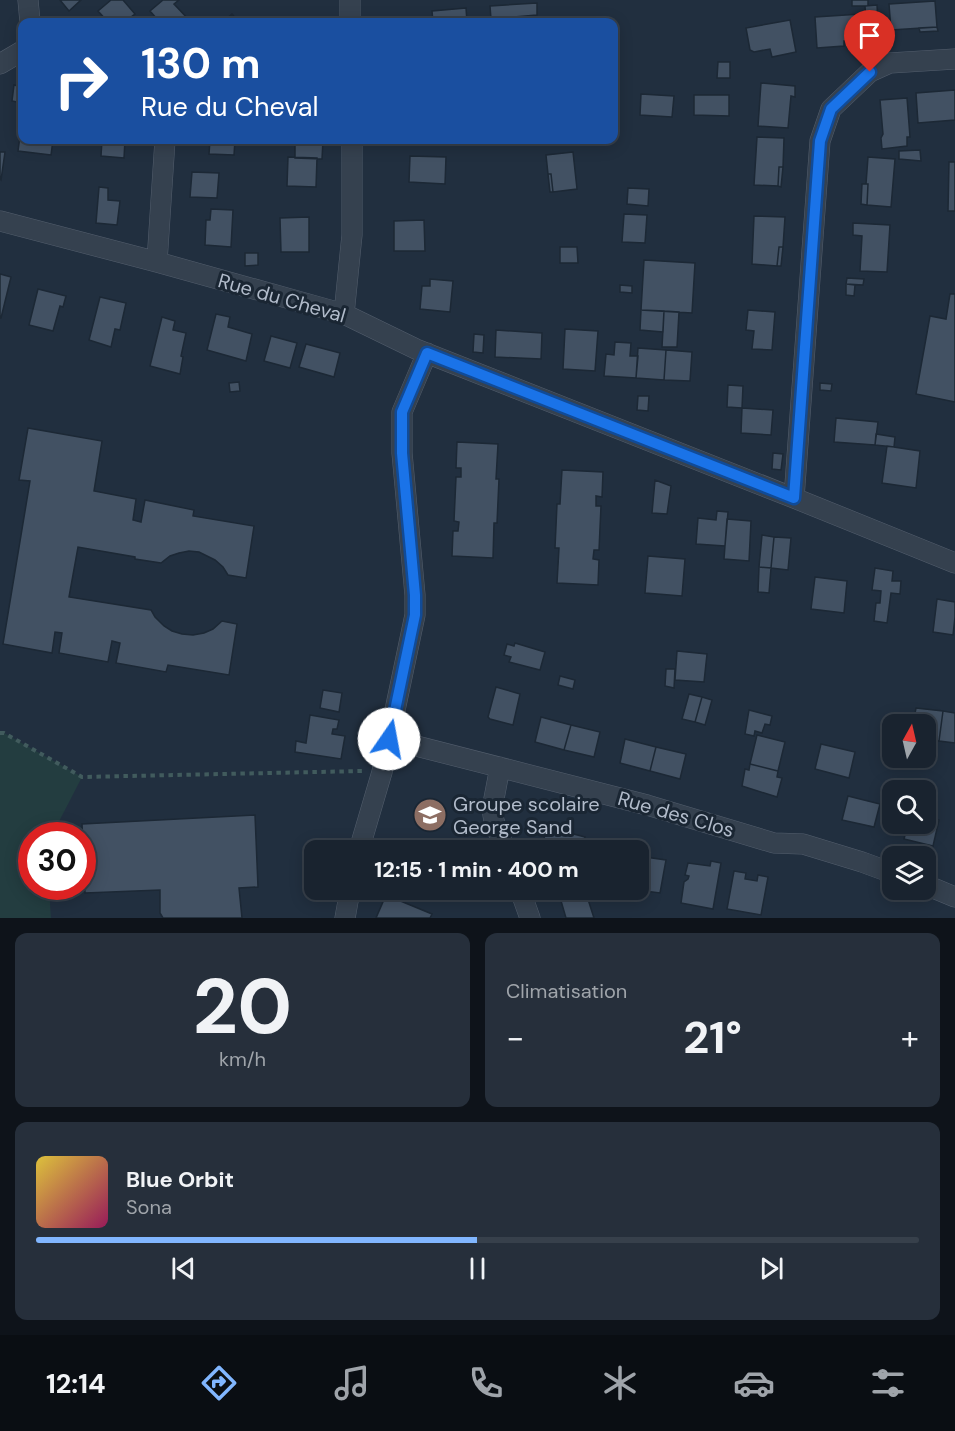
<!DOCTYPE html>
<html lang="fr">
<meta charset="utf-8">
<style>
body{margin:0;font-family:"DM Sans",sans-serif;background:#262f3b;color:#f1f3f6;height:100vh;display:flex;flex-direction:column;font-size:22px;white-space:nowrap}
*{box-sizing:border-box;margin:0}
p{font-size:20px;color:#9fa4aa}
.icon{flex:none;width:33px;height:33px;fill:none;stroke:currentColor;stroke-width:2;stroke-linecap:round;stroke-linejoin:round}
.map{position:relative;height:918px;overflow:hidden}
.panel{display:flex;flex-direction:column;gap:15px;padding:15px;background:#0e131a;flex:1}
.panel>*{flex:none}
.top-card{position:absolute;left:18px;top:18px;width:600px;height:126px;border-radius:12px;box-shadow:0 3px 15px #0003,0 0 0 2px #37404b;background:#1a4fa0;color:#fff;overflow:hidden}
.needle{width:39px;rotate:8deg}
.tools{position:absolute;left:882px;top:714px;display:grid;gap:12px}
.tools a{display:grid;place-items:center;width:54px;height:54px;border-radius:12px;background:#19232f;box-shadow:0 3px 15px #0003,0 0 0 2px #37404b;font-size:30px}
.speed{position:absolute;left:18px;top:822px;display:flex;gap:12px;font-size:30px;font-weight:700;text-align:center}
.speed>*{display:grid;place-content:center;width:78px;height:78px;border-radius:50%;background:#19232f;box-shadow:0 3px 15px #0003,0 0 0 2px #37404b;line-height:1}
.speed .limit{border:9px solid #d22;background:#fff;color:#111}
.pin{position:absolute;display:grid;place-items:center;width:51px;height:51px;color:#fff;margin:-62px -26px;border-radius:50% 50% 50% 0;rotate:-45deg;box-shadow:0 0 6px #0007}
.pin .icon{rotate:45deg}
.me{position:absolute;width:66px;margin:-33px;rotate:12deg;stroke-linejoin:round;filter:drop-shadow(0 0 4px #0008)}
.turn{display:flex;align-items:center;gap:21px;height:126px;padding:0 24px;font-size:27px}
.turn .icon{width:78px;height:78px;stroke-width:2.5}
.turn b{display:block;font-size:42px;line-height:51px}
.big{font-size:45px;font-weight:700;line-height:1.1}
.panel .widget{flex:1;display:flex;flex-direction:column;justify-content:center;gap:9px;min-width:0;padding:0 21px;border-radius:12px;background:#262f3b}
.panel .dial{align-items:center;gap:0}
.dial b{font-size:78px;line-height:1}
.song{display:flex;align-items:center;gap:18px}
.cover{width:72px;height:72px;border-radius:9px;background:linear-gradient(135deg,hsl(50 70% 55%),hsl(330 70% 35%))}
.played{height:6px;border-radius:3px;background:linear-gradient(90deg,#81b6ff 50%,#37404b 50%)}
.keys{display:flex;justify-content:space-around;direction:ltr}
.heat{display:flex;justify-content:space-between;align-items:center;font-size:33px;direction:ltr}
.panel .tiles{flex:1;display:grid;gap:15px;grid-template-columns:1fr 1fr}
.widget:last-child{grid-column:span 2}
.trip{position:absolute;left:304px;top:840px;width:345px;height:60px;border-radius:12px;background:#19232f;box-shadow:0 3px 15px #0003,0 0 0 2px #37404b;font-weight:700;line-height:60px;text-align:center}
.tabs{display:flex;height:96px;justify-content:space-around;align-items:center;background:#0a0e13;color:#9fa4aa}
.tabs .icon{width:42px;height:42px}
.tabs .on{color:#81b6ff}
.tabs b{font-size:27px;color:#f1f3f6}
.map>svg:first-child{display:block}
</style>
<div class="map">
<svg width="955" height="918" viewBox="0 0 955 918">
<rect width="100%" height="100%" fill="#212f3f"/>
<!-- green -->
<path fill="#233d40" d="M0,733h4l78,44 -30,58 -20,1v50l17,1 2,31h-51z"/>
<!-- building -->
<path fill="#425163" stroke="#1c2835" stroke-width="1.5" d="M60,0h21l-12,11z
M111,0h12l12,14 -11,8h-16l-10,-11z
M163,0h16l-5,4 17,18h-35l-1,-1 2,-2 -7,-8z
M852,0h16v6h-16z
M935,1l2,26 -46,3 -2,-26z
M537,3v12l-46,4 -1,-13z
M877,5l1,17 -12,1 -1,-17z
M466,8l1,14h-34l-1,-11z
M232,14l7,8h-13l-2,-1z
M861,14l2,26 -19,1v5l-27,2 -2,-31z
M790,20l6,32 -24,5 -2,-8 -16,3 -4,-2 -4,-22z
M937,27l1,4 -18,1 -1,-4z
M718,62h12v16h-13z
M761,83l34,3v11l-4,-1 -3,32 -30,-2z
M14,85l8,2v16l-10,-2z
M955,90v30l-37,3 -2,-30z
M641,94l33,2 -2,21 -32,-2z
M694,95h35v21l-35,-1z
M907,98l3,39h-3v9l-25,3 -1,-11 2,-4 -3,-34z
M22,121v19h31l-2,15 -33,-4z
M757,137l27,1 -1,29h-4l-1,19 -24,-1z
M102,140h23l-1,18 -23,-2z
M210,140h25l-1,15 -25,-1z
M295,140h28l-1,19 -27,-1z
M920,150l1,11 -22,-2v-8z
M0,152h5l-4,28 -1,-1z
M573,152l4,37 -24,3 -2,-18h-3l-2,-19z
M410,156l36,1 -1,27 -36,-2z
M288,157l29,1 -1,29 -29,-1z
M868,157l27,2 -4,48 -24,-2 1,-21h-2z
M949,162h6v49h-7z
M779,167h4l-2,20 -3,-1z
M192,172l27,1 -2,25 -27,-1z
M548,174h3l2,18h-3z
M862,184h6l-1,21 -6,-1z
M99,187l9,1v12l12,1 -3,24 -21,-2z
M628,188l21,1 -1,17 -21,-2z
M211,209l22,1 -2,37 -26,-2 1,-25h4z
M624,214l23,1 -2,28 -23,-1z
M754,216l31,1 -2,30h-4l-2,19 -25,-2z
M309,217v35h-28l-1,-34z
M424,220l1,31h-31v-30z
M853,223l37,2 -3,47 -27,-1 2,-35 -9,-1z
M560,247h17l1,16h-18z
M779,247h4l-2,19h-4z
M245,253h13v12l-13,1z
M644,260l51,3 -3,50 -51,-3z
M0,274l11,3 -10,41h-1z
M847,278l17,1 -1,6 -17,-1z
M430,279l23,2 -3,31 -30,-3 2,-23h8z
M846,284l9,1 -1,11 -8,-1z
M620,285l12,1v7l-12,-1z
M38,289l28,7 -3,11 -3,-1 -7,25 -24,-6z
M950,294h5v108l-39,-8 14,-78 16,3z
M100,297l26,6 -6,27 -5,-1 -4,18 -22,-7z
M641,310l23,1 -1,21 -23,-2z
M748,310l27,2 -3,38 -20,-1 2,-18 -8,-1z
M664,311l15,1 -2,35h-15z
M216,314l14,3 -2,10 24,7 -6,27 -39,-11z
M162,317l13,4 -2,9 13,3 -5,23 2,1 -3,17 -30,-8z
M565,329l33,2 -3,40 -32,-2z
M496,330l46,3 -1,26 -46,-2z
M474,334l10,1 -1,18 -10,-1z
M271,336l26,7 -7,25 -26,-7z
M615,342l16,1 -1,13h8l-2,22 -32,-2 2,-22 8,1z
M306,344l34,9 -6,24 -35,-10z
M638,348l28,2 -2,30 -28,-2z
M666,350l26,2 -2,29 -26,-1z
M239,382l1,9 -10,1 -1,-9z
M820,383l12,1 -1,7 -11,-1z
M728,385l15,1 -1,22 -15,-1z
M638,396h11l-1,15 -11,-1z
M742,408l31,2 -2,25 -30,-2z
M836,418l42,4 -3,23 -41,-3z
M28,428l74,13 -8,50 42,8 -3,21 8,2 4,-22 49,10 -1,6 61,10 -8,52 -18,-3 -5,-8 -8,-7 -16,-8 -10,-1 -10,2 -9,3 -9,7 -26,-4v-2l-57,-10 -9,50 82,13 4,7 9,9 8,5 10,3 11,1 11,-2 9,-4 9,-8 15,3 -8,51 -61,-10 -2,7 -50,-9 4,-20 -8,-2 -4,21 -49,-9 3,-20 -7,-1 -3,21 -49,-9 27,-163 -11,-1z
M876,434l19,3 -1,10 -19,-2z
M457,442l41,2 -2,35h3l-2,44h-3l-1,35 -41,-2 1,-25h5l1,-9 -5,-1 2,-44h5v-9h-5z
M887,446l33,5 -4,37 -34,-5z
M773,453l10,1 -2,16 -9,-1z
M562,470l41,2 -1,25 -6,-1v10h5l-2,44h-5l-1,9 6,1 -1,25 -41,-2 2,-35h-4l2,-44h3z
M655,480l16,6 -4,28 -15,-1z
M717,511l11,1 -3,34 -29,-2 2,-26 18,2z
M727,519l24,2 -2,40 -25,-2z
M762,535l12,2 -3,31 -12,-1z
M774,537l17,1 -3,32 -17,-2z
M648,556l37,3 -3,37 -37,-3z
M759,567l12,1 -2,25 -11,-1z
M875,568l18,3 -1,10h9l-1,13 -9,-1 -4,30 -13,-2 2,-18h4l1,-12 -9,-1z
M815,577l32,4 -3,32 -33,-4z
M937,599l18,3v15l-2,18 -20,-3z
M515,643l30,9 -5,18 -31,-8 2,-5 -7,-2 3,-11 7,2z
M677,651l30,3 -3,28 -29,-2z
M666,669h9l-1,19 -9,-2z
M560,676l15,4 -2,9 -15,-4z
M496,687l24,7 -7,31 -23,-6 -2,-2z
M323,690l19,3 -3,19 -19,-4z
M689,694l13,3 -7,25 -13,-3z
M702,697l10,3 -7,25 -10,-3z
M916,708l27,3 -4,30 -13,-1v-16h-13z
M749,710l23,6 -2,9 -5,-1 -3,9 -7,-2 -1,5 -9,-2z
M943,711l12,2v30l-16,-2z
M310,715l29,5 -2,9h-4l-1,5 13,2 -4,23 -46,-7 1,-11 10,2z
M541,717l30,8 -7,25 -29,-8z
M571,725l29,7 -6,25 -30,-7z
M757,735l28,7 -7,29 -28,-7z
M625,739l31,8 -6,24 -30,-8z
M821,744l34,8 -6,26 -34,-9z
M656,747l30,7 -6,25 -30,-8z
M750,764l28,7 -1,6 5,1 -5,19 -35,-11 3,-17 4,1z
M848,796l32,8 -6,23 -32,-7z
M255,815l3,72 -19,1 3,30h-79l-3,-5v-23l-75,3 -3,-69z
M926,817l13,3 -6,26 -29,-7 4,-15h18z
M547,827l38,10 -4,13h-40z
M645,857l21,3 -6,33 -23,-3h2v-25h5z
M711,861l10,2 -8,46 -32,-6 3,-21 4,-3 1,-3 -4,-1 3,-12 22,3z
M734,871l12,2 -1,6 12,2 1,-6 10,2 -7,38 -34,-6z
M572,890h13l9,28h-28l-7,-24z
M386,895l46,19 -2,4h-54z"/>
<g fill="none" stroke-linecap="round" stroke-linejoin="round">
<defs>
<path id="street" d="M28,0l2,22
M350,22v-22
M0,64l22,-13
M0,221l157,41 187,52 72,35 378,149 161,65
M157,262l8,-122
M344,314l8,-79v-95
M794,498l26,-357 11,-32 39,-37 20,-9 65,-4
M389,739l258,66 127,38 29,1 59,18 30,11
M500,767l-8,42 2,12 11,29
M359,850l23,-78 33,-157v-20l-13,-142v-41l25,-59
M926,885l29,12
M520,890l10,28
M345,918l5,-28"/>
</defs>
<!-- street casing -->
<use href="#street" stroke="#535e6d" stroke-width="21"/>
<!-- path -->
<path stroke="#415b5d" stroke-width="4" stroke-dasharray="4.5 4.5" stroke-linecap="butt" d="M0,733h4l78,44 281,-6"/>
<!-- street -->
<use href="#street" stroke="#35414f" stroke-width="20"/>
</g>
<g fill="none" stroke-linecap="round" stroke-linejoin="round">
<defs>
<path id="route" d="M389,739l26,-124v-20l-13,-142v-41l25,-59 367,145 26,-357 11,-32 39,-37"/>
</defs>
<!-- route casing -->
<use href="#route" stroke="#114b97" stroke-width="15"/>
<!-- route -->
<use href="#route" stroke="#1a73e8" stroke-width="10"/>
</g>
<!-- icons -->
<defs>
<symbol id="school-disc" viewBox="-11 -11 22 22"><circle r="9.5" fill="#8d6e63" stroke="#1a2633"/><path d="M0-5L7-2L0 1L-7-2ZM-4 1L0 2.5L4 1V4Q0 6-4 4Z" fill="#fff"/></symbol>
</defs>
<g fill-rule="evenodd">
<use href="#school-disc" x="411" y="796" width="38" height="38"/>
</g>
<g text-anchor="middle" stroke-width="6" stroke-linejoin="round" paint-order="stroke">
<!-- street labels -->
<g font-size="20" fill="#b1bbca" stroke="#1a2633">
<text transform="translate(282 298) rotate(16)" y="7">Rue du Cheval</text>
<text transform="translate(676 814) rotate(16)" y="7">Rue des Clos</text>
</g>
<!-- poi labels -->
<g font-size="20" fill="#b1bbca" stroke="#1a2633" text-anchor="start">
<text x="453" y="811">Groupe scolaire<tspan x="453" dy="23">George Sand</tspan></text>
</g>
</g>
</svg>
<div class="tools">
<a><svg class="needle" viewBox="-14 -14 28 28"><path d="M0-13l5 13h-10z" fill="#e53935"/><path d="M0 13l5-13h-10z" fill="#9fa4aa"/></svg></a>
<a><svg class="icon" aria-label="search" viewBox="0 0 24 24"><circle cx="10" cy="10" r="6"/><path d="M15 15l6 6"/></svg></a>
<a><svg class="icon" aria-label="layers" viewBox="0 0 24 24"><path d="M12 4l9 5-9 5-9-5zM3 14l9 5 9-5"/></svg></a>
</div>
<div class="speed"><div class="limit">30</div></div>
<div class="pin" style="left:870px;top:72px;background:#d93025"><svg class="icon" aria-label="arrive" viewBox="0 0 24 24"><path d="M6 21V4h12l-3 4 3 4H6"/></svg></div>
<svg class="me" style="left:389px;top:739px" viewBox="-20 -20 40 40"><circle r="19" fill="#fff"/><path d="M0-13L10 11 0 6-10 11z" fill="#1a73e8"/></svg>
<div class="trip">12:15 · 1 min · 400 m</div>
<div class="top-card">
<div class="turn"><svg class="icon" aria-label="right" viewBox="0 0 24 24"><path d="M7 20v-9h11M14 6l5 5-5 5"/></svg><div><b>130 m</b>Rue du Cheval</div></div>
</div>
</div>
<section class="panel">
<div class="tiles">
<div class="widget dial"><b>20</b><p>km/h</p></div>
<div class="widget"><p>Climatisation</p>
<div class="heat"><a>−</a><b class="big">21°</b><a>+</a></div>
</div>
<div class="widget">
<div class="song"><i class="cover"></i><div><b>Blue Orbit</b><p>Sona</p></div></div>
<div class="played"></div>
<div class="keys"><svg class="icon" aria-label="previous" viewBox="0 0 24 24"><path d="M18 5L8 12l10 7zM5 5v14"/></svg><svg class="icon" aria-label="pause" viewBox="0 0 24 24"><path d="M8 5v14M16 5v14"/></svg><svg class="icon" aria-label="next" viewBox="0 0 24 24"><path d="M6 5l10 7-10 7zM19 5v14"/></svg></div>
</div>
</div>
</section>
<nav class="tabs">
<b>12:14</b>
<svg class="icon on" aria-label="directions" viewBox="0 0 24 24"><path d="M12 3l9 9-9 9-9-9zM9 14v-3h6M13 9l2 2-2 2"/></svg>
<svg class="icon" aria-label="music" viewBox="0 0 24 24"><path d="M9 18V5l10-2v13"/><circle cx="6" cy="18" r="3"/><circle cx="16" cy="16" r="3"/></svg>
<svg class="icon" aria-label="phone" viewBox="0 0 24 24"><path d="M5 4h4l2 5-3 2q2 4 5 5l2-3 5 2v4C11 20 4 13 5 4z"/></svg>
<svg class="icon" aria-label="climate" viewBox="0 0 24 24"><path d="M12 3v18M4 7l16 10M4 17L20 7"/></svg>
<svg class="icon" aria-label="car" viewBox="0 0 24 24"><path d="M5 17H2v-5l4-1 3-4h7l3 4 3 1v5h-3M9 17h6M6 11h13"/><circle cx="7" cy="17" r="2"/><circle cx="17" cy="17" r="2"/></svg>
<svg class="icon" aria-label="filters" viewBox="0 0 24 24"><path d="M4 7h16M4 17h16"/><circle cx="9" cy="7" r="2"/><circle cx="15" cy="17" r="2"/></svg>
</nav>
